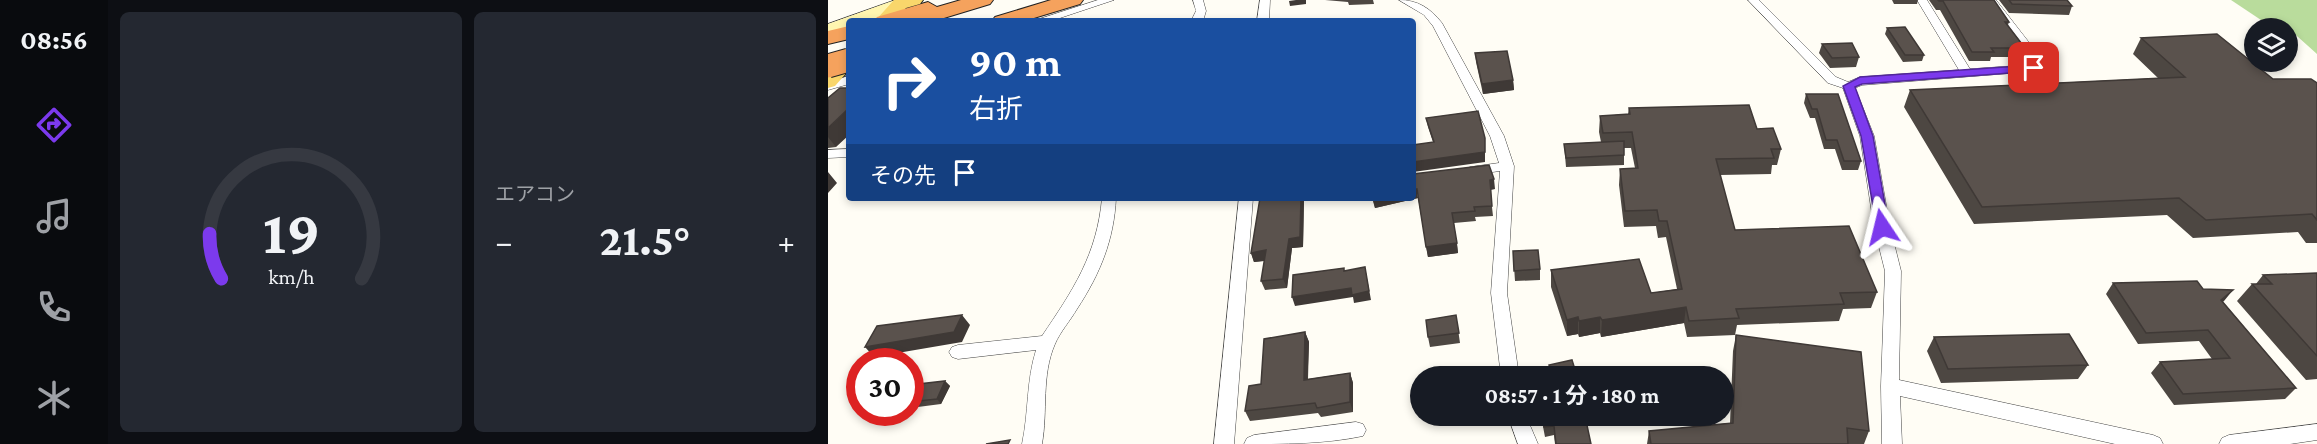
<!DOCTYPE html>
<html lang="ja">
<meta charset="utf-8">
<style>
body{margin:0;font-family:"Crimson Pro","Noto Sans JP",serif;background:#242831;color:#f1f3f6;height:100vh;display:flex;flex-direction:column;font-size:22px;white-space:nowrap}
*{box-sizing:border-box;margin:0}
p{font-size:20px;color:#9ea1a6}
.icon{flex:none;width:33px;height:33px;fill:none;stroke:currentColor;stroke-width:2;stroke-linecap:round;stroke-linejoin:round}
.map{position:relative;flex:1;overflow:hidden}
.panel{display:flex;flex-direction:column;gap:12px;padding:12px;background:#0d0f14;width:720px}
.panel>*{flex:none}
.top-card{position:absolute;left:18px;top:18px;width:570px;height:183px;border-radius:6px;box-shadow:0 3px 9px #0003;background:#1a4fa0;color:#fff;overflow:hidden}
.fabs{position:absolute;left:1416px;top:18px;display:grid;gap:12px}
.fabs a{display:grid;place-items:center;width:54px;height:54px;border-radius:50%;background:#171b24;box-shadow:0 3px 9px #0003;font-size:30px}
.speed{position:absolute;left:18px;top:348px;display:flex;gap:12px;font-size:30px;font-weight:700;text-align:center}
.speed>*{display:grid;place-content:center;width:78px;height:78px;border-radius:50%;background:#171b24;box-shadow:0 3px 9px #0003;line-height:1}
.speed .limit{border:9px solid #d22;background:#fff;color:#111}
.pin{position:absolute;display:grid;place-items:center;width:51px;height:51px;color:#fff;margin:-26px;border-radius:12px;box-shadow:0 3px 9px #0006}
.me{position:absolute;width:66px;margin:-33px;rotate:350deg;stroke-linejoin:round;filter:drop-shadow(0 0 4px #0008)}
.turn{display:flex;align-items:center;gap:21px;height:126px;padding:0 24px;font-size:27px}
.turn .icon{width:78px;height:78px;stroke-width:2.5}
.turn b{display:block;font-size:42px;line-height:51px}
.then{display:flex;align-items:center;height:57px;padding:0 24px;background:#0003;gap:12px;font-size:22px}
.big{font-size:45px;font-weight:700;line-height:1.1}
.panel .tile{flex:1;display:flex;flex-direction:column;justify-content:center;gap:9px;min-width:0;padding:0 21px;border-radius:9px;background:#242831}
.panel .dial{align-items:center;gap:0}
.dial svg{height:156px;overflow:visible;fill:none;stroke:#363941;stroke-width:7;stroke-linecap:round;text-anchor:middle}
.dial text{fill:#f1f3f6;stroke:none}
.heat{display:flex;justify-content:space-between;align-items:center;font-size:33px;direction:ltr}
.panel .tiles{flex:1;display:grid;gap:12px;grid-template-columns:repeat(2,1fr)}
.trip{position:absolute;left:582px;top:366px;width:324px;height:60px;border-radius:30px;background:#171b24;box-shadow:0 3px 9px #0003;font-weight:700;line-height:60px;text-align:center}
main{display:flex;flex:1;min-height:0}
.dock{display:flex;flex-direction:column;width:108px;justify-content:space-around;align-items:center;background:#090b0e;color:#9ea1a6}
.dock .icon{width:42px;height:42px}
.dock .selected{color:#7c3aed}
.dock b{font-size:27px;color:#f1f3f6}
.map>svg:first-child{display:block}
</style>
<main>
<nav class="dock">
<b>08:56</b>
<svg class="icon selected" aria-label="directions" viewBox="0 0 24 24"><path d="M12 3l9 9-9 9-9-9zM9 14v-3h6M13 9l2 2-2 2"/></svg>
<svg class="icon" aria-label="music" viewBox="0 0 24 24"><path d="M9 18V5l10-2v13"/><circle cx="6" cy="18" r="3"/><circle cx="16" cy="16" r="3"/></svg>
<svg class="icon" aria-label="phone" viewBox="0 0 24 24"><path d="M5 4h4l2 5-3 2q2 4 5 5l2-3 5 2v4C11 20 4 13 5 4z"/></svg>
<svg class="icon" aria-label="climate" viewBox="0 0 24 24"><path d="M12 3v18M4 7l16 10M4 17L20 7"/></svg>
</nav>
<section class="panel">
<div class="tiles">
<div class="tile dial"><svg viewBox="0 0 100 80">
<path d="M14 69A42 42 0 1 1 86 69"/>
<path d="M14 69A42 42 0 0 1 8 46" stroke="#7c3aed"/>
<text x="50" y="56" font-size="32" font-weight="700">19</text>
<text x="50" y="72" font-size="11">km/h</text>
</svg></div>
<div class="tile"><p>エアコン</p>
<div class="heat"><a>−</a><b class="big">21.5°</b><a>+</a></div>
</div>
</div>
</section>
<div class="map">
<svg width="1489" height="444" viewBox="0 0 1489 444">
<rect width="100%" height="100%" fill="#fffdf5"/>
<!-- forest -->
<path fill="#b9dc9c" d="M1403,0h86v54l-29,-26 -27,-8z"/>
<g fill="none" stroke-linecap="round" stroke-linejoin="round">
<defs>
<path id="street" d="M270,0h16l-63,21h-18z
M365,0h10l3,11 -3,10h-12l5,-10z
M432,0h10l-1,21h-12z
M571,0c19,0 31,8 43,23l62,113 10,30 -7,127 12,83h-18l-10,-83 9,-122 -30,4 -7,-4 7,-4 29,-4 -9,-27 -57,-110 -9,-11z
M920,0h11l77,77 12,5 12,-5 99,-7 -42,-70h10l43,69 58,-4 -2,-11 -40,-54h10l42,54v17l-176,14 -7,3 19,48 16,91 11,44 -2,109 254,55 7,3 3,6h-48l-215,-48 2,48h-20l-1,-58 4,-115 -11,-44 -14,-91 -17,-48 -15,-5z
M21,76v8l-21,6v-8z
M21,149v8l-21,1v-8z
M274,198h14c-2,42 -16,76 -39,111 -7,12 -17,23 -22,35 -14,32 -7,67 -13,100h-20c7,-33 4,-62 14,-94l-78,9 -6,-2 -3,-5 3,-5 6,-2 84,-9c31,-46 55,-81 60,-138z
M411,198h14l-19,246h-20z
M680,416h18l12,28h-20z
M528,422l7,2 3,6 -3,6c-37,8 -81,8 -119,8l3,-6 7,-3z
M1489,424v16l-27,4h-71l3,-6 7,-3z"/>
<path id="secondary" d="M67,0h15c-11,17 -42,21 -61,21v6l-21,7v-10z"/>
<path id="primary" d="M66,0h29l-3,4 -14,4 -12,13h-19z
M21,53v17l-14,16 -7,2v-18l14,-15z"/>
<path id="highway" d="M133,0h32l-3,4 -56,17h-60l3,-4 51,-15 9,5z
M223,0h32l-3,4 -56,17h-32l3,-4z
M21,26v13l-21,5v-13z"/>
</defs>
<!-- street casing -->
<use href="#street" stroke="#444" stroke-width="1"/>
<!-- secondary casing -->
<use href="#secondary" stroke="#333" stroke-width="1"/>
<!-- primary casing -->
<use href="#primary" stroke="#222" stroke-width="2"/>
<!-- highway casing -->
<use href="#highway" stroke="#222" stroke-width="2"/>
<!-- street -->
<use href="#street" fill="#fff" fill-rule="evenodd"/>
<!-- secondary -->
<use href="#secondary" fill="#fff6b0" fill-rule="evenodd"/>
<!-- primary -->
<use href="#primary" fill="#f9d66b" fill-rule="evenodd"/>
<!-- highway -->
<use href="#highway" fill="#f5a25d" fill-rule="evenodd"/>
<defs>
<path id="highway-bridge" d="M0,66l21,-6"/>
</defs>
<!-- highway-bridge casing -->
<use href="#highway-bridge" stroke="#222" stroke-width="25" stroke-linecap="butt"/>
<!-- highway-bridge -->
<use href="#highway-bridge" stroke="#f5a25d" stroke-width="23"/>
</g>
<!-- wall -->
<path fill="#4d4742" d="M497,0h48l1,4 -25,1 -1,-3z
M1064,0h26l-1,4h-23z
M1101,0h65l15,22 -1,3 17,23 -4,9h-30l-1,4h-21l-29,-51h-4z
M1171,0h68l5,6 -3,9 -60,-2z
M1059,28l37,27 -2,6 -19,1 -18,-28z
M1313,38l132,41 44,4v160h-11l-8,-11 -105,6 -26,-23 -193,9 -70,-117 6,-17 248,-12 -25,-24z
M994,44l37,13 -3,10 -26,1 -11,-15z
M647,53l38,27 1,10 -31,4 -7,-32z
M978,94l55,67 -3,9h-16l-7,-21h-11l-9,-31h-5l-6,-15z
M0,98l8,49 -8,1z
M801,108l128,21 24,20 -4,16h-5l-1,9 -51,1 15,55 142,62 -6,16 -28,1 -4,12 -102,4 -2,10 -48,2 -3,-14 -83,14 -1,-4 -21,4 -1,-3 -11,2 -16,-49v-17l100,23 26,-4 -11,-52 -8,1 -2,-12 -32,1 -5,-42 1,-16 15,-1 -4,-20h-7v17l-58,2 -2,-23 37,-2 -2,-10 1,-16 28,-2z
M598,118l59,20v24l-52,-20 -5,-15z
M667,189l-5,1 3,26 -18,1 1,4 -22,2 4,30 -30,4 -10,-59 -43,10 -3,-10h41z
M432,198h44l-1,49 -11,1 -5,40 -22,2 -4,-9 4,-20 -11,1 -3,-9z
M685,251l27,18v11l-25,1z
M1489,273v106l-11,1 -69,-79 15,-17h4l7,-9z
M1285,283l90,6 20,13 73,86 -11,11 -111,6 -23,-32 9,-11 52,-3 -13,-18 -61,3 -32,-50z
M628,315l4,28 -30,4 -2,-10z
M477,332l4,10 -1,37 42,-6 3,10v29l-32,5 -3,-4 -68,8 -5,-10 16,-27z
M908,335l133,96 -5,13h-217l2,-13 81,-8 3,-72z
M1106,337l154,28 -10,14 -137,4 -14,-32z
M117,381l5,5 -9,18 -31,4v-23z
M713,416h46l-2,1 6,27h-36l-1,-9 -9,2z"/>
<!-- shaded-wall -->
<path fill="#3f3936" d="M468,0h10v4l-16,2 -1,-5z
M685,80l1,10 -31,4 -1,-10z
M21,108v27l-13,12 -8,-10v-9z
M657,138v24l-72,10v-10z
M0,172l9,11 -9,10z
M666,179l1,10 -5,1v-10z
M585,189h4l1,9 -43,10 -2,-9 40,-1z
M473,198h3l-1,49 -11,1 -5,40 -4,-9 6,-40z
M629,243l1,10 -30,4 -2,-10z
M438,250l4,10 -16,2 -3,-9z
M537,267l6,33 -17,3 -1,-6 -58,9 -3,-9z
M1405,290l-9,11 -12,10 9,-11z
M858,307l-2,16 -83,14 1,-17z
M134,315l8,10 -8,17 -88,15 -9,-10z
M750,317v17l-11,2v-16z
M772,317v16l-21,4v-16z
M477,332l4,10 -2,48 -3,-10z
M522,373l3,10v29l-3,-10z
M117,381l5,5 -9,18 -4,-5z"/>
<!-- building -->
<path fill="#5a524d" stroke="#3f3936" stroke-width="1.5" d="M1110,0h56l15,22h-4l20,26h-34l3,4h-22l-29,-51h-4z
M1181,0h58l5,6 -60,-2z
M494,19l28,1v1h-29z
M1077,27l19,28h-19l-18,-27z
M1389,34l56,45h38l6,4v137l-5,-6 -106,6 -27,-22 -197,9 -72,-117 275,-13 -44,-39z
M1024,43l7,14 -27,1 -10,-14z
M679,51l6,29 -31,4 -7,-31z
M12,88h9v20l-21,20v-30z
M978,94h32l23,67h-17l-7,-21h-11l-9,-31h-5z
M921,105l8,24 16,-1 8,21h-10l3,9 -58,1 19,71 114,-4 28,66 -37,1 4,11 -108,5 3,9 -50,3 -3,-14 -84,13 -2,-3 -21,4 -1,-4 -11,3 -16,-50 88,-11 12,34 31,-4 -15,-68h-8l-2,-11 -32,1 -5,-42 18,-1 -6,-36 -29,1 -3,-17 30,-2 -1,-6z
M650,111l7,27v14l-72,10v-17l21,-3 -8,-24z
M796,141v14l-58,3 -2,-14z
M661,165l5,14 -4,1 2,26 -18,1 1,4 -23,2 5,30 -31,4 -9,-58h-4v-15z
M432,198h41l-1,39 -11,2 -6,40 -22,2 5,-31 -15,3z
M710,250l2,19 -26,2 -1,-20z
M537,267l4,24 -17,4 -1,-7 -59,9 1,-22 51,-7v3z
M1489,273v83l-65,-72h20l-9,-9z
M1369,281l6,8 30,1 -12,10 75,88 -113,6 -23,-32 70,-4 -22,-28 -62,3 -33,-50z
M134,315l-8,17 -89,15 12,-21z
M628,315l3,18 -31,4 -2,-17z
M477,332l-1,48 46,-7v29l-33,6 -2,-5 -70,8 4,-25 12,-2 3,-45z
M1241,334l19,31 -140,4 -14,-32z
M908,335l125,17 8,79 -22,-3 1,16h-197l-2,-13 84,-8z
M744,360l5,16h-38v-1l12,-3 -2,-7z
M117,381l-8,18 -27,3v-17z
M715,416h42l6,28h-35l-2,-18 -10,1z
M182,440l-2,4h-22z"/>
<!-- route -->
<path fill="#7c3aed" stroke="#51269a" stroke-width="1.5" d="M1206,65l4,1v5l-176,13 -7,3 18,49 16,91 -2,3h-10l-16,-94 -18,-50 17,-9z"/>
</svg>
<div class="fabs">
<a><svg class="icon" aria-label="layers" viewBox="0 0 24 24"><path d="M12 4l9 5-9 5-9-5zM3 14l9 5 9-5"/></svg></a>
</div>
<div class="speed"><div class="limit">30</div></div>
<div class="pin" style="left:1206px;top:68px;background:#d93025"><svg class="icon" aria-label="arrive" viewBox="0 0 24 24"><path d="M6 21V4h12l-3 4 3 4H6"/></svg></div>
<svg class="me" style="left:1054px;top:227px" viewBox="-20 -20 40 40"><path d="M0-17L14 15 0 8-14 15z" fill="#7c3aed" stroke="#fff" stroke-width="4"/></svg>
<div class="trip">08:57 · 1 分 · 180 m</div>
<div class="top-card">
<div class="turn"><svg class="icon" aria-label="right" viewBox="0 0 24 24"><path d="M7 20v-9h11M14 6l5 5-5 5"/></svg><div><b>90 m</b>右折</div></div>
<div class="then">その先<svg class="icon" aria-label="arrive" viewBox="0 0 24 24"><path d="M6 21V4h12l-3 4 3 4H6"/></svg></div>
</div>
</div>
</main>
